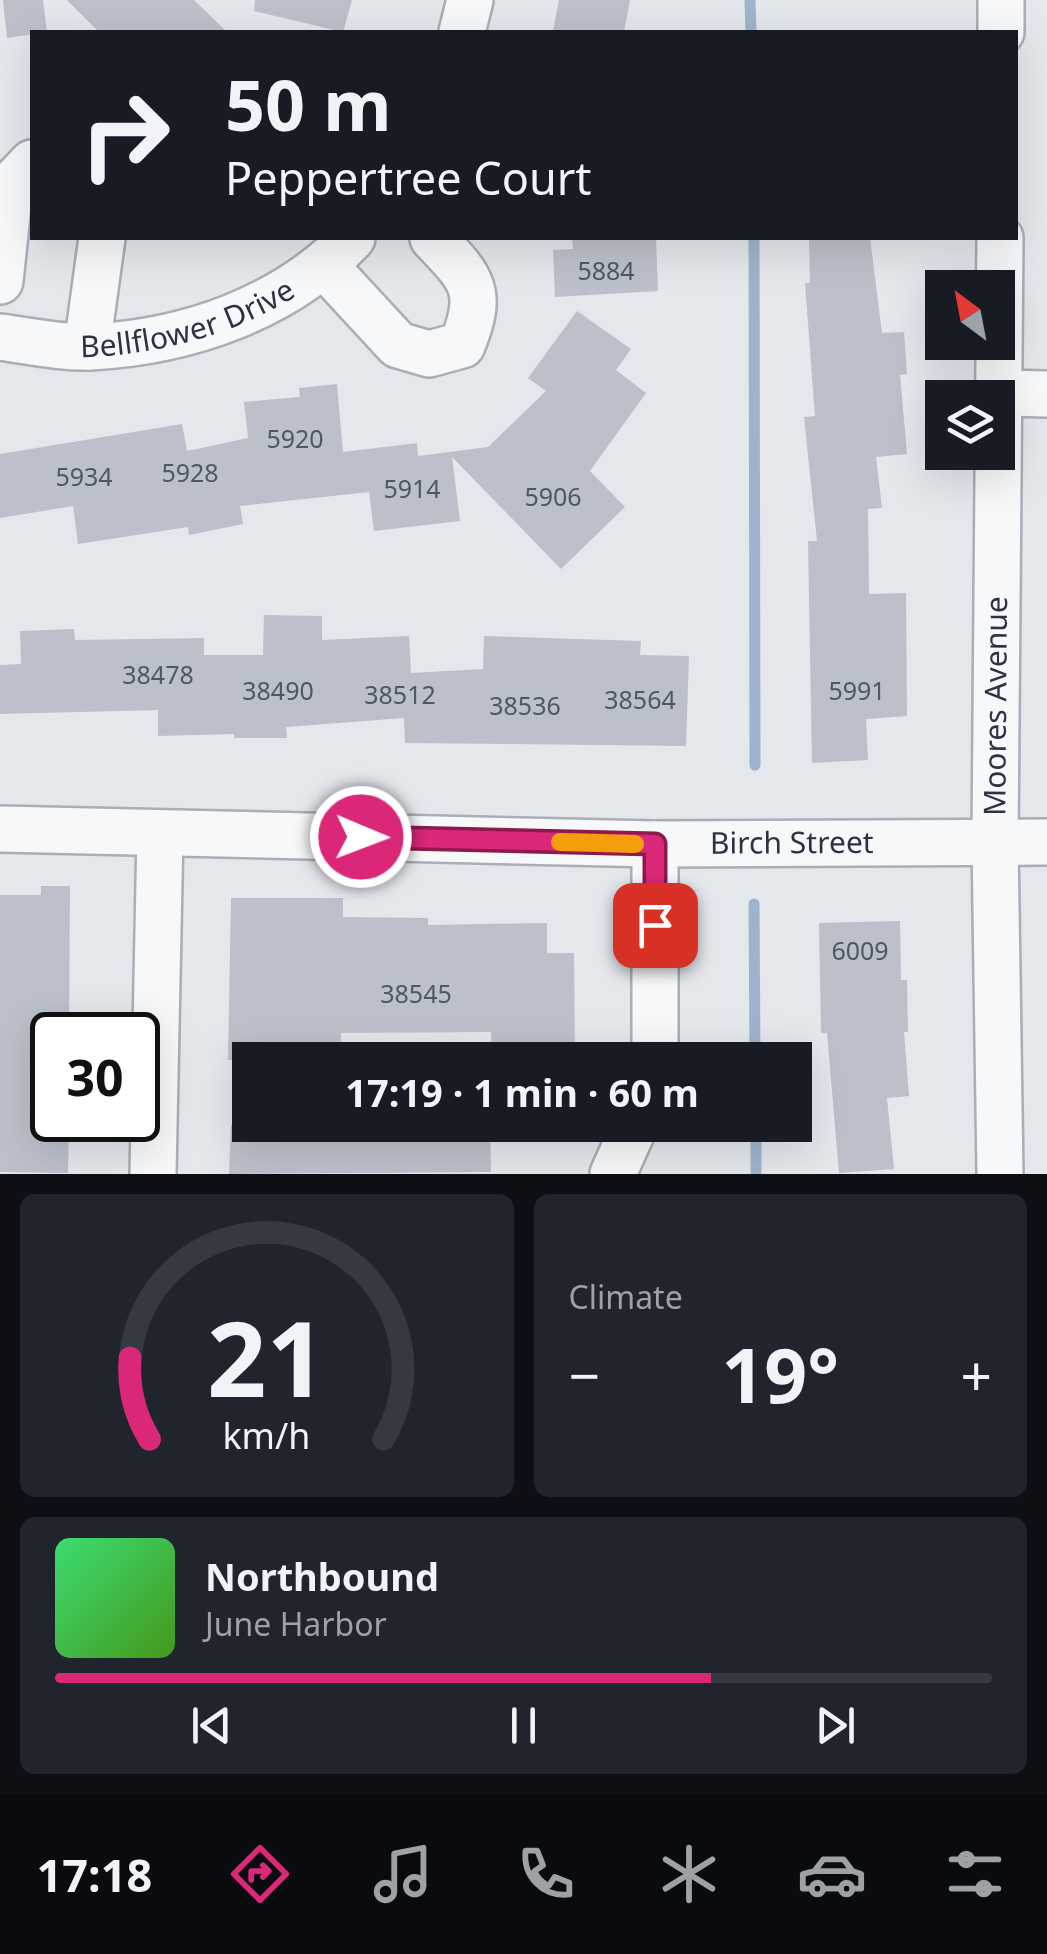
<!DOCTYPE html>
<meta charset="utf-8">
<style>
body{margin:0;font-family:"Noto Sans",sans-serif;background:#20242c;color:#f1f3f6;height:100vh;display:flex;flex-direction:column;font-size:38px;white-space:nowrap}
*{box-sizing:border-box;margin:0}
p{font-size:32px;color:#9ea1a6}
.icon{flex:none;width:55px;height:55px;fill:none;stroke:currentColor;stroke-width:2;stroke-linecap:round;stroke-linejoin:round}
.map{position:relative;height:1174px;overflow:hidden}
.drawer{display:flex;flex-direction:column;gap:20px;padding:20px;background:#0d0f14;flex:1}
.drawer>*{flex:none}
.hud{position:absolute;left:30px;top:30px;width:988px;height:210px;border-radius:0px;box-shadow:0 10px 40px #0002;background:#171b24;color:#f1f3f6;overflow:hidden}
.needle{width:65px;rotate:328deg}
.tools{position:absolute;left:925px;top:270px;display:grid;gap:20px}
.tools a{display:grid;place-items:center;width:90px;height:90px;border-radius:0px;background:#171b24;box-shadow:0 10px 40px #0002;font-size:50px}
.speed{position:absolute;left:30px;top:1012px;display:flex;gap:20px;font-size:50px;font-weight:700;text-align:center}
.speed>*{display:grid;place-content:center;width:130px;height:130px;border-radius:50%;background:#171b24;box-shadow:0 10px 40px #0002;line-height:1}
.speed .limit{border:5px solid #111;border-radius:15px;background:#fff;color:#111}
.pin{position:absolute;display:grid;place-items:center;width:85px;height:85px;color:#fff;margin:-42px;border-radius:20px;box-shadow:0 5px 15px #0006}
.me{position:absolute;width:110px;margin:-55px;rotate:91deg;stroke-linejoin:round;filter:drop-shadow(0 0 8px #0008)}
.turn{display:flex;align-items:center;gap:35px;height:210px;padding:0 30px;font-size:45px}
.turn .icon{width:130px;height:130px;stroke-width:2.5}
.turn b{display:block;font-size:70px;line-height:85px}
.big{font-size:75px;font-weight:700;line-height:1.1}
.drawer .card{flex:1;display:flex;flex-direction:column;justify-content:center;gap:15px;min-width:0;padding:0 35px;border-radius:15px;background:#20242c}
.drawer .dial{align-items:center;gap:0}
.dial svg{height:260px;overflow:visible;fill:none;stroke:#363941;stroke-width:7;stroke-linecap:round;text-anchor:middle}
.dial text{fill:#f1f3f6;stroke:none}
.song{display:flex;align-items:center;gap:30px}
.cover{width:120px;height:120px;border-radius:15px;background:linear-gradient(135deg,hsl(140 70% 55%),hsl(100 70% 35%))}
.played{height:10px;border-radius:5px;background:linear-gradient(90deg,#db2777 70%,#363941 70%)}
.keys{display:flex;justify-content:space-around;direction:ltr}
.heat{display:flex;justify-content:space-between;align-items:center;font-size:55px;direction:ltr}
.drawer .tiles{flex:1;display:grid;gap:20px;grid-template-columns:1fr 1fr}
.card:last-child{grid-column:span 2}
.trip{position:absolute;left:232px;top:1042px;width:580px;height:100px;border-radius:0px;background:#171b24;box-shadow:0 10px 40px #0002;font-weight:700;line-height:100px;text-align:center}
.menu{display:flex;height:160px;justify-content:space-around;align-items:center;background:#090b0e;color:#9ea1a6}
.menu .icon{width:70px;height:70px}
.menu .selected{color:#db2777}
.menu b{font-size:45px;color:#f1f3f6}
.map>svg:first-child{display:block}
</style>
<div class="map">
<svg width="1047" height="1174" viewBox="0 0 1047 1174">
<rect width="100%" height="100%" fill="#e4e7ec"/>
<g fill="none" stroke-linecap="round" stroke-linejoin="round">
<!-- stream -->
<path stroke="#9fb4cc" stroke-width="11" d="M750,0l1,32
M754,238l1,527
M754,904l1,156
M756,1125v49"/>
</g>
<!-- building -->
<path fill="#bbc0ca" d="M3,0h40l4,32 -40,6z
M67,0h127l33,32h-128z
M255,0h97l-9,32 -89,-21z
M559,0h71l-6,32h-71z
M572,238h84l2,53 -103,6 -2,-47 20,-1z
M809,238h61l12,95 22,-1 3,42 -7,1 7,79 -31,3 6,51 -14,1 1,85 37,-1 1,123 -41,3 2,41 -56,3 -4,-222h9l-13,-124 11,-1 -10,-133h5z
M577,311l54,38 -15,21 30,23 -56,78 35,36 -64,62 -109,-112 8,64 -86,10 -5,-39 -129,14 3,18 -54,11 -1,-8 -110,17 -5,-38 -73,12v-64l182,-30 5,27 61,-13 -4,-36 56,-5 -1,-9 38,-4 6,68 74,-9 1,13 70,-9 58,-56 -18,-13z
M264,615l58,1v24l87,-4 2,37 72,-4 1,-33 157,5 -1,14 49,1 -3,90 -281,-3 -1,-25 -118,9 1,11h-53v-4l-76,2v-26l-158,4v-49l21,-1 -1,-33 54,-2 1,11 129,-2v17h59z
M41,886h29l-1,142 -17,-1v93h17l-1,53 -68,-1v-277h41z
M231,898h112v19l85,1v7l119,-2v30h27l1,104 -83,1 -1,-26 -150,1 -1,27h-112z
M900,921l1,59h6l1,52h-4l5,64 -22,2 7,71 -55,4 -12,-140h-6l-2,-110z
M231,1125h259l1,47 -262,2z"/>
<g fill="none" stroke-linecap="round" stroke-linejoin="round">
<defs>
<g id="street">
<path d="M462,32l8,-32"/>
<path d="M1001,32v-32"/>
<path d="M325,266l73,79 31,9 33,-9c23,-55 9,-67 -29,-107"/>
<path d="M0,281l10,-95 22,-23"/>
<path id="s1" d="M0,337c29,4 62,11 91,10 97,-5 194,-39 261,-109"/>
<path d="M87,347l15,-109"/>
<path d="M1000,393l47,1"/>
<path id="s2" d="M0,829l655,15 392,-2"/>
<path d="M655,844v216"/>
<path d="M153,1174l7,-341"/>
<path d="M613,1174l22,-49"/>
<path id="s3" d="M1000,1174l-5,-333 5,-603"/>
</g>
</defs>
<!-- street casing -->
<use href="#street" stroke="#a9aeb7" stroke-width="50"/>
<!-- street -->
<use href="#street" stroke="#f7f8fa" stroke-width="45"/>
</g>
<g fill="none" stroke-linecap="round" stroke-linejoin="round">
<defs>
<path id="route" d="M361,837l294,7v81"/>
</defs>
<!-- route casing -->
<use href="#route" stroke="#8e194d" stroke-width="25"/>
<!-- route -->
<use href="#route" stroke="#db2777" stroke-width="18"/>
<!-- slow -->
<path stroke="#f59e0b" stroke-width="18" d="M560,842l75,2"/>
</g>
<g text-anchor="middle" stroke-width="10" stroke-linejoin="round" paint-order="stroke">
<!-- number labels -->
<g font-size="25" fill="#4f5766">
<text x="606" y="280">5884</text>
<text x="295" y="448">5920</text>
<text x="190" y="482">5928</text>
<text x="84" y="486">5934</text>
<text x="412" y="498">5914</text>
<text x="553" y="506">5906</text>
<text x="158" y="684">38478</text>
<text x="278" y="700">38490</text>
<text x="857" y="700">5991</text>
<text x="400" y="704">38512</text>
<text x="640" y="709">38564</text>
<text x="525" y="715">38536</text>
<text x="860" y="960">6009</text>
<text x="416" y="1003">38545</text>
</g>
<!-- street labels -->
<g font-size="30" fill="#2b3445" stroke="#f4f6f9">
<text dy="10" stroke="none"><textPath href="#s1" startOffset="192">Bellflower Drive</textPath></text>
<text dy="10" stroke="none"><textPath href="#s3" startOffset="468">Moores Avenue</textPath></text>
<text dy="10" stroke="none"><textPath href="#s2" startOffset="792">Birch Street</textPath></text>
</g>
</g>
</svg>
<div class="tools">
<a><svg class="needle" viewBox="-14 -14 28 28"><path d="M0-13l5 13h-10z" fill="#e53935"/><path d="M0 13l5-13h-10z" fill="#9ea1a6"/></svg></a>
<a><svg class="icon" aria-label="layers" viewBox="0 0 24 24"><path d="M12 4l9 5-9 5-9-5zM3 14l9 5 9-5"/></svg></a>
</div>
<div class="speed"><div class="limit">30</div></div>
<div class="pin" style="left:655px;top:925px;background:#d93025"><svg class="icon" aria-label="arrive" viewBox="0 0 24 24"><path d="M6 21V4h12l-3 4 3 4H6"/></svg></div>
<svg class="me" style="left:361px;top:837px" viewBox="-20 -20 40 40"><circle r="17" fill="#db2777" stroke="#fff" stroke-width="3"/><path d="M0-11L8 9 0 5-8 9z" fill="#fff"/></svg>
<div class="trip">17:19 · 1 min · 60 m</div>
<div class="hud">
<div class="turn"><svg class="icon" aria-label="right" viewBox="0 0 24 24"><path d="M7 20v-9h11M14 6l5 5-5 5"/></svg><div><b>50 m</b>Peppertree Court</div></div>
</div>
</div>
<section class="drawer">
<div class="tiles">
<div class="card dial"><svg viewBox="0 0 100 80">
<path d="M14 69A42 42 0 1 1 86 69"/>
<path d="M14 69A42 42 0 0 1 8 44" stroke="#db2777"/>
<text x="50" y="56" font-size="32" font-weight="700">21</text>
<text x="50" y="72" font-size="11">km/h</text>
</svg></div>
<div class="card"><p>Climate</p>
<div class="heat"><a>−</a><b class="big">19°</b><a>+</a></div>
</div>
<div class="card">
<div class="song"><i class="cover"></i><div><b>Northbound</b><p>June Harbor</p></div></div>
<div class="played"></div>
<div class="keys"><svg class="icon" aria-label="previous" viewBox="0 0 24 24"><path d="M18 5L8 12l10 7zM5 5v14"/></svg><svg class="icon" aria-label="pause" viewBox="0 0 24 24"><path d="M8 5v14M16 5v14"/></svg><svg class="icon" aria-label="next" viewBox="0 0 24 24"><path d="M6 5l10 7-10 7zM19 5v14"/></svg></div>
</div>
</div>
</section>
<nav class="menu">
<b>17:18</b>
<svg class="icon selected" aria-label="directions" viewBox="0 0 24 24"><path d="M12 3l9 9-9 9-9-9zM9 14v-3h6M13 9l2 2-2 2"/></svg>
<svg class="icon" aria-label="music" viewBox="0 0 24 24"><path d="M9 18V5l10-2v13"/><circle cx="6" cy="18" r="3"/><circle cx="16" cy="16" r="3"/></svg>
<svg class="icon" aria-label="phone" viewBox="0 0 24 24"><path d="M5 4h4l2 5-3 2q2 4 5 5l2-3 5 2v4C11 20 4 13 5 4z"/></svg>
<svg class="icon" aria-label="climate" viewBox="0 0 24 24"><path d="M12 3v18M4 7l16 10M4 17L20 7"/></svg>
<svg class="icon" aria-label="car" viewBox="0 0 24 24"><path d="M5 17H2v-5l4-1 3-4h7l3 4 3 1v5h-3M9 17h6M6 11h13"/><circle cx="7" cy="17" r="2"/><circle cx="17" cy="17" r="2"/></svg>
<svg class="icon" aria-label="filters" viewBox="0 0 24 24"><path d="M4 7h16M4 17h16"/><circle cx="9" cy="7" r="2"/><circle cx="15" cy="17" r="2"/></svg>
</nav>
